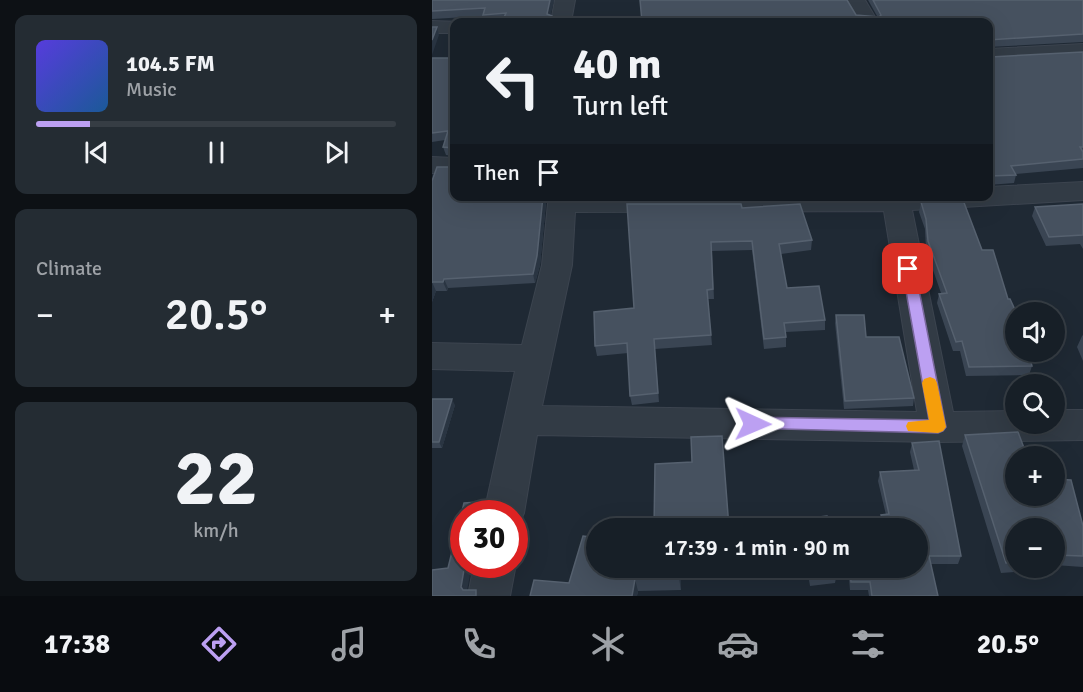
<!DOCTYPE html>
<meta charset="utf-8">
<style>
body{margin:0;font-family:Signika,sans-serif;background:#242c33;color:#f1f3f6;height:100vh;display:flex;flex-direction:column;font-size:22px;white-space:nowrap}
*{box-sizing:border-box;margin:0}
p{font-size:20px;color:#9ea2a7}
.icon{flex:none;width:33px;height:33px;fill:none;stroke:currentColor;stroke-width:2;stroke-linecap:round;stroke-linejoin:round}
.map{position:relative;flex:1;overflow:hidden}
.sheet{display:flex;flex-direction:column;gap:15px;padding:15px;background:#0d1115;width:432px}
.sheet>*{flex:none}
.hud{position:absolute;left:18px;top:18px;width:543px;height:183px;border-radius:12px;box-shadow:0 6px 24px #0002,0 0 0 2px #363d44;background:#171f27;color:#f1f3f6;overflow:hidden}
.buttons{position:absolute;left:573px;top:302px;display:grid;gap:12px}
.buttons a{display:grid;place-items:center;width:60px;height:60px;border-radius:50%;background:#171f27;box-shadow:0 6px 24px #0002,0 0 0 2px #363d44;font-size:30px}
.speed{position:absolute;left:18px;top:500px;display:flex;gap:12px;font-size:30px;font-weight:700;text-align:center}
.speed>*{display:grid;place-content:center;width:78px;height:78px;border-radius:50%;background:#171f27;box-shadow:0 6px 24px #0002,0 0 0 2px #363d44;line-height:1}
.speed .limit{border:9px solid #d22;background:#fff;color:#111}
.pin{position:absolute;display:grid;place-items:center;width:51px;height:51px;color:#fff;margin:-26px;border-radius:12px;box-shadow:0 3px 9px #0006}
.me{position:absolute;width:66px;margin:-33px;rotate:91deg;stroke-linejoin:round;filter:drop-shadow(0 0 4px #0008)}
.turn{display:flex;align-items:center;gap:21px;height:126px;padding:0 24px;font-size:27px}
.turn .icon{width:78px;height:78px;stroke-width:2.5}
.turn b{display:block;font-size:42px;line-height:51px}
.then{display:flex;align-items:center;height:57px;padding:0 24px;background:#0003;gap:12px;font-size:22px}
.big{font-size:45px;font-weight:600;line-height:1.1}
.sheet .widget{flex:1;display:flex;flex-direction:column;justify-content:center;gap:9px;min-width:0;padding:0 21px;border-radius:12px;background:#242c33}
.sheet .dial{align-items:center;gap:0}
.dial b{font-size:78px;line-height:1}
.song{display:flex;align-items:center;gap:18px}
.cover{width:72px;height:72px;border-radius:9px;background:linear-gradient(135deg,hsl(250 70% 55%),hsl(210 70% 35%))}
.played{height:6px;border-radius:3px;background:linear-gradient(90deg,#bca0f2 15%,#363d44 15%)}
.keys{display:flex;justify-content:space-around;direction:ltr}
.heat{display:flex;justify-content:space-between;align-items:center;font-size:33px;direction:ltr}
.trip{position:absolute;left:154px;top:518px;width:342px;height:60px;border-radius:30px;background:#171f27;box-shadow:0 6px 24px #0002,0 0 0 2px #363d44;font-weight:600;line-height:60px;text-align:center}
.dock{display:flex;height:96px;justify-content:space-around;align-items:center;background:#090c10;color:#9ea2a7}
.dock .icon{width:42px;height:42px}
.dock .selected{color:#bca0f2}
.dock b{font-size:27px;color:#f1f3f6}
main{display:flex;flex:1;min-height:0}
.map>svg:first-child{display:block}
</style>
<main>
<section class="sheet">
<div class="widget">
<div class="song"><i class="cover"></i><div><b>104.5 FM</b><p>Music</p></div></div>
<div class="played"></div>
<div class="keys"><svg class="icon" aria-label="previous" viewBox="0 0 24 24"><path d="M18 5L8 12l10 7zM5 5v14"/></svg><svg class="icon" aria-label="pause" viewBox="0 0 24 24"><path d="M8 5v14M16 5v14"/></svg><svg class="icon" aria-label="next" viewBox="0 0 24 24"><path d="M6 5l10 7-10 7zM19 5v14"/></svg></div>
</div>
<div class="widget"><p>Climate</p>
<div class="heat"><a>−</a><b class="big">20.5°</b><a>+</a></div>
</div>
<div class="widget dial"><b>22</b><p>km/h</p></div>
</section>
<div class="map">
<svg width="651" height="596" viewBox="0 0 651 596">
<rect width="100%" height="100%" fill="#1f2934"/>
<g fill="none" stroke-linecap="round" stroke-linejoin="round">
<defs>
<path id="minor" d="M123,0h20l-4,22h-20z
M413,0h20l13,22h-21z
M0,21l30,1h-8v11h-22z
M651,44v14l-95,5v-14z
M0,157l22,1v16l-22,-1z
M651,182v18l-171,10 41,202 63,-1v12h38v-13h29v30l-145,2 -401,-7 -13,78 -6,13 -4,1v-14h-30l31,-142 -83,-2v-26l90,2 20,-80 6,-62 -2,-7h442v-9zM452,211l33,201 -375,-6 30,-141 3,-53z
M82,561l2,3 -6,32h-42l6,-32h40z"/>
</defs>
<!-- minor casing -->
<use href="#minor" stroke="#3c444f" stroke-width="2"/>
<!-- minor -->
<use href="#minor" fill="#323b45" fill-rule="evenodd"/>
</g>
<!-- wall -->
<path fill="#3a4553" d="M0,0h122l-4,15 2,1 1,6h-51h1h-18l-1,-6 -52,3z
M436,0h215v42l-95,5v-25h-346l214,-7 21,1z
M651,52v116l-67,6v1l-2,8 -26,2v-129l2,1z
M0,58h22v138h90l2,7 -6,62 -5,18 -87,5 -1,3h-11l-4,11v-121l21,-14v-11l-7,-1 -3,-8 2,-7 -13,2z
M489,202l61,48 26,49 24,67 -3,9 -63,1 -6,-25h-7l-16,-48 2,-9 2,-1 -15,-43 -1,-21 -6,-17z
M651,204v45l-3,-5 -34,2 -14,-30 3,-9z
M310,208l70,32 -1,10 -30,4 6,34 38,32v10l-39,2v15l-22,2 -12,-99 -40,1 2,48h-6l4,46 -57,4 4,53 -27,3 -2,-9 -2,-43 -31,3 -2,-10 39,-38z
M404,315l30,22 48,61 -1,8 -69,3 -9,-86z
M651,335v26l-6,-14 5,-11z
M0,399l23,6 -13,43h-10z
M533,435l51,60 67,31v41l-29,-2v-37h-38v39h13l-2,4 -26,2 -39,-127z
M480,443l49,113 -3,8h-27l7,32h-69l-1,-6h-18l-2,-23h70v-39h-37l-1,-4 1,-9h5l-8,-34 2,-9 34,-2 -4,-18z
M165,567h123l-40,4 1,19 -43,1 -1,5h-107l39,-13z
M375,567h29l1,6 -2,10 -25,3z"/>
<!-- shaded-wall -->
<path fill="#2a3542" d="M118,0h4l-5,22 -2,-8z
M5,27l2,8 -7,20v-15z
M111,196l3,7 -6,62 -5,18 -2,-9z
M12,279l4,9 -1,3 -4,-9z
M0,282l4,9 -4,11z
M20,399l3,6 -13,43 -3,-6z
M62,506l3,7h-5z
M33,564h7l-6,32 -5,-9z
M247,567h1v4l1,19 -2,-12z
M203,579l3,12 -1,5h-5z"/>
<!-- building -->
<path fill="#46515f" stroke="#56616f" stroke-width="1.5" d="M0,0h118l-3,14 5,2 -2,6h-48l4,-9 -23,2 2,-7 -53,3z
M208,0h207l9,15 23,2 2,-2 -8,-15h210v34l-95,6v-18h-346z
M0,27h5l-5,13z
M651,52v95h-3l3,5v7l-72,7 5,9 -26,1 -2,3v-123l2,1z
M0,58h22v138h89l-6,60 -4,18 -89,5 -1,3h-11v1v-102l5,-14h16v-19l-10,-1 5,-16 -16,2z
M531,200l19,50h11l15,49h2l6,13v39h12l4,15 -63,1 -7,-26 -6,1 -17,-48 8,-1 -19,-52 -2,-22 -5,-17z
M195,204h114l1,4 58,-4 12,36 -33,4 8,44 32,-2 6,34 -41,3 2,14 -22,2 -12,-98 -41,1 2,47 -6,1 4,45 -57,4 4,54 -28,3 -3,-53 -32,3 -1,-34 40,-4z
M651,204v31l-34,2 -14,-30z
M404,315h28l2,22h33l15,61 -69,3z
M0,399h20l-13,43h-7z
M586,432l9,24h-11v39h38v-16l17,1 12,46v30l-29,-1v-27h-38v34l-10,1 -41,-128z
M290,436l7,92h-75l1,-64 37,-2 -1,-25z
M507,441l22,115h-32l9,40h-66l-2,-14h-19l-1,-15h68v-39h-33l-4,-13 8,-1 -9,-42 39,-2 -7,-27z
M46,502l2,4h14l-2,7h-28v51h1l-4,23 2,3h13v6h-44v-26l16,-2 16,-65z
M395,516l2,12h-25l-2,-9z
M151,536l14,2v29h82v11l-44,1 -3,17h-102l4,-16 35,3z
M378,567h26l1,6 -26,3z"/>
<!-- route -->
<path fill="#bca0f2" stroke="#7a689d" stroke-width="1.5" d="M476,265l7,4 31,158 -3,4 -5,2 -191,-5 -2,-4 2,-5 6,-2 176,3 -27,-151z"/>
<!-- slow -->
<path fill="#f59e0b" d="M498,377l5,2 2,4 9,44 -3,4 -5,2 -30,-2 -2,-5 2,-4 21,-2 -7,-37 2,-4z"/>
</svg>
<div class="buttons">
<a><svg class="icon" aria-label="sound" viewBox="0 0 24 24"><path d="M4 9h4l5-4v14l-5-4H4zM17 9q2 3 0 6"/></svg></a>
<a><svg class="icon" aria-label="search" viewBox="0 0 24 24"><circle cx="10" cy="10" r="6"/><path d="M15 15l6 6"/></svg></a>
<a>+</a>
<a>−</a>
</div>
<div class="speed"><div class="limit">30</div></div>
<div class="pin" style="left:476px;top:269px;background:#d93025"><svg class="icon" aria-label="arrive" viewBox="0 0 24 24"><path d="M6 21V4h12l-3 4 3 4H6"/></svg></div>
<svg class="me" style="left:321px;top:424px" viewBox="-20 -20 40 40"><path d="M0-17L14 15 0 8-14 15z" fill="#bca0f2" stroke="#fff" stroke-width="4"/></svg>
<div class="trip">17:39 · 1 min · 90 m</div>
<div class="hud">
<div class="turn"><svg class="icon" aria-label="left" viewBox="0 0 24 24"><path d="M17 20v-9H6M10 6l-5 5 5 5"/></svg><div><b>40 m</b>Turn left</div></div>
<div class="then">Then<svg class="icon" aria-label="arrive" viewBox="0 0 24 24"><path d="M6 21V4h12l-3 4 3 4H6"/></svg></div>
</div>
</div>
</main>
<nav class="dock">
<b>17:38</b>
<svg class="icon selected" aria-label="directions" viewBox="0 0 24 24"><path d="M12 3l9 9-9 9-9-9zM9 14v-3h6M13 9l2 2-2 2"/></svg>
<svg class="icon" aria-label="music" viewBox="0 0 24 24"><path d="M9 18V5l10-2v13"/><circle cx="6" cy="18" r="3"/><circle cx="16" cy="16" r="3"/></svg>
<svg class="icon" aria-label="phone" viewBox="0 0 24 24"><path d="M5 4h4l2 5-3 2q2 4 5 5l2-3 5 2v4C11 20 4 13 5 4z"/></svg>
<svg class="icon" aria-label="climate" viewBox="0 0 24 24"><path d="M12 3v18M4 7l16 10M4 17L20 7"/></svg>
<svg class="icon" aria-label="car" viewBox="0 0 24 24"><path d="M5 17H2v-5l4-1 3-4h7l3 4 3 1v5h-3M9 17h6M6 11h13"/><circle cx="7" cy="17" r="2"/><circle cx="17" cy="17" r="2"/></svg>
<svg class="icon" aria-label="filters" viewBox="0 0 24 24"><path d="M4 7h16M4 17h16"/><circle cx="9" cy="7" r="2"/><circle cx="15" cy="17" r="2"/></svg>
<b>20.5°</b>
</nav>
